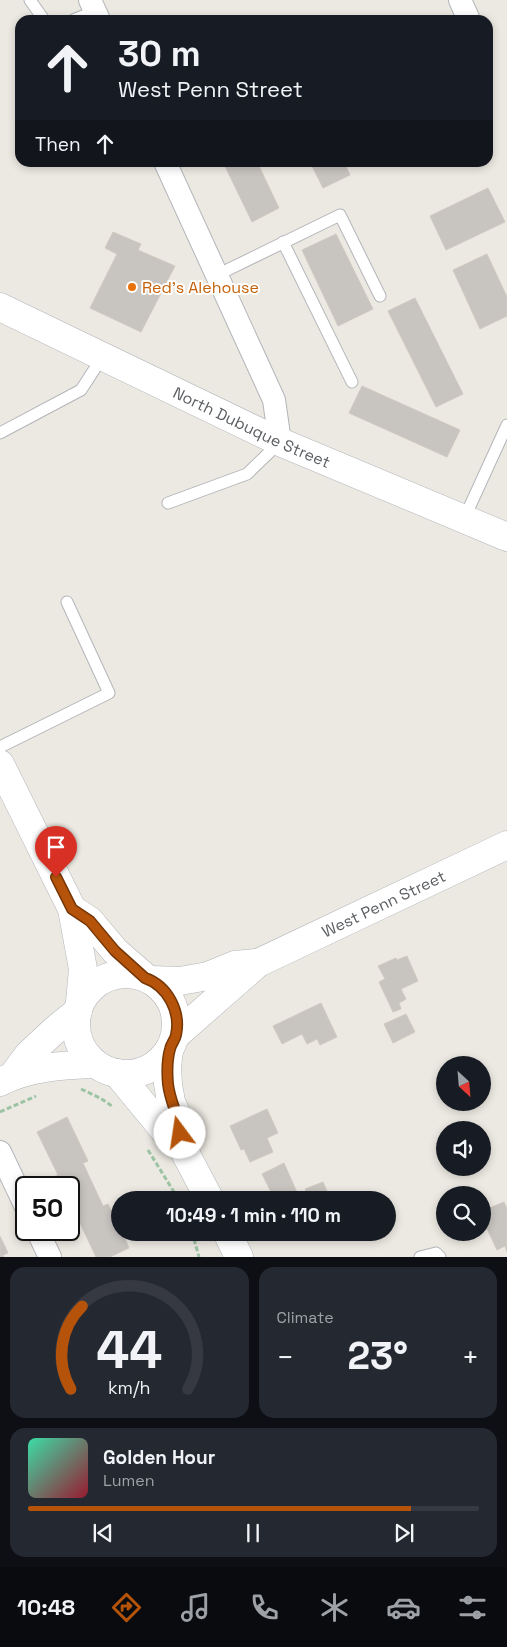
<!DOCTYPE html>
<meta charset="utf-8">
<style>
body{margin:0;font-family:"Space Grotesk",sans-serif;background:#242831;color:#f1f3f6;height:100vh;display:flex;flex-direction:column;font-size:19px;white-space:nowrap}
*{box-sizing:border-box;margin:0}
p{font-size:16px;color:#9ea1a6}
.icon{flex:none;width:28px;height:28px;fill:none;stroke:currentColor;stroke-width:2;stroke-linecap:round;stroke-linejoin:round}
.map{position:relative;height:1257px;overflow:hidden}
.drawer{display:flex;flex-direction:column;gap:10px;padding:10px;background:#0d0f14;flex:1}
.drawer>*{flex:none}
.guide{position:absolute;left:15px;top:15px;width:478px;height:152px;border-radius:15px;box-shadow:0 2px 8px #0003;background:#171b24;color:#f1f3f6;overflow:hidden}
.needle{width:32px;rotate:154deg}
.buttons{position:absolute;left:436px;top:1056px;display:grid;gap:10px}
.buttons a{display:grid;place-items:center;width:55px;height:55px;border-radius:50%;background:#171b24;box-shadow:0 2px 8px #0003;font-size:25px}
.speed{position:absolute;left:15px;top:1176px;display:flex;gap:10px;font-size:25px;font-weight:700;text-align:center}
.speed>*{display:grid;place-content:center;width:65px;height:65px;border-radius:50%;background:#171b24;box-shadow:0 2px 8px #0003;line-height:1}
.speed .limit{border:2px solid #111;border-radius:8px;background:#fff;color:#111}
.pin{position:absolute;display:grid;place-items:center;width:42px;height:42px;color:#fff;margin:-51px -21px;border-radius:50% 50% 50% 0;rotate:-45deg;box-shadow:0 0 5px #0007}
.pin .icon{rotate:45deg}
.me{position:absolute;width:55px;margin:-28px;rotate:346deg;stroke-linejoin:round;filter:drop-shadow(0 0 4px #0008)}
.turn{display:flex;align-items:center;gap:18px;height:105px;padding:0 20px;font-size:22px}
.turn .icon{width:65px;height:65px;stroke-width:2.5}
.turn b{display:block;font-size:35px;line-height:42px}
.then{display:flex;align-items:center;height:48px;padding:0 20px;background:#0003;gap:10px;font-size:19px}
.big{font-size:38px;font-weight:700;line-height:1.1}
.drawer .card{flex:1;display:flex;flex-direction:column;justify-content:center;gap:8px;min-width:0;padding:0 18px;border-radius:15px;background:#242831}
.drawer .dial{align-items:center;gap:0}
.dial svg{height:130px;overflow:visible;fill:none;stroke:#363941;stroke-width:7;stroke-linecap:round;text-anchor:middle}
.dial text{fill:#f1f3f6;stroke:none}
.song{display:flex;align-items:center;gap:15px}
.cover{width:60px;height:60px;border-radius:8px;background:linear-gradient(135deg,hsl(160 70% 55%),hsl(350 70% 35%))}
.played{height:5px;border-radius:2px;background:linear-gradient(90deg,#b45309 85%,#363941 85%)}
.keys{display:flex;justify-content:space-around;direction:ltr}
.heat{display:flex;justify-content:space-between;align-items:center;font-size:28px;direction:ltr}
.drawer .tiles{flex:1;display:grid;gap:10px;grid-template-columns:1fr 1fr}
.card:last-child{grid-column:span 2}
.trip{position:absolute;left:111px;top:1191px;width:285px;height:50px;border-radius:25px;background:#171b24;box-shadow:0 2px 8px #0003;font-weight:700;line-height:50px;text-align:center}
.tab-bar{display:flex;height:80px;justify-content:space-around;align-items:center;background:#090b0e;color:#9ea1a6}
.tab-bar .icon{width:35px;height:35px}
.tab-bar .active{color:#b45309}
.tab-bar b{font-size:22px;color:#f1f3f6}
.map>svg:first-child{display:block}
</style>
<div class="map">
<svg width="507" height="1257" viewBox="0 0 507 1257">
<rect width="100%" height="100%" fill="#ece9e2"/>
<!-- building -->
<path fill="#c8c4c0" stroke="#d0cac1" d="M223,162h34l22,46 -27,14z
M310,162h34l6,13 -27,13z
M488,188l17,34 -59,28 -16,-34z
M113,232l28,12 -3,6 37,16 -34,66 -51,-24 27,-54 -12,-6z
M336,234l37,75 -35,17 -36,-76z
M487,254l20,43v19l-27,13 -27,-59z
M415,298l48,96 -27,13 -48,-96z
M362,386l98,44 -13,27 -98,-44z
M407,956l11,25 -17,8 5,10 -7,4 2,6 -8,3 -14,-30 6,-3 -7,-13 18,-8 1,2z
M321,1003l16,34 -17,8 -3,-6 -10,5 -5,-10 -20,10 -9,-18z
M406,1014l9,18 -22,11 -9,-19z
M267,1109l11,24 -11,5 6,14 -23,10 -6,-13 -3,1 -11,-24z
M67,1117l21,44 -5,2 20,43 5,-2 12,25v3h2l7,16 -19,9h-14l-18,-38 -5,2 -4,-9v-24h-12l-5,-10 6,-3 -21,-43z
M284,1163l15,34 -7,3h-17l-13,-26z
M323,1182l8,18h-21l-5,-11z
M504,1202l3,7v43l-2,-6 -8,4 -15,-32v-7z
M0,1236l8,17 -5,2 1,2h-4z"/>
<g fill="none" stroke-linecap="round" stroke-linejoin="round">
<defs>
<path id="lane" d="M30,0l14,20
M73,20l22,-9
M283,242l69,140
M217,275l123,-60 40,81
M0,433l81,-43 22,-34
M168,503l79,-29 33,-32
M464,519l43,-94
M0,747l109,-54 -42,-91
M420,1257l16,-4 4,4"/>
<path id="street" d="M90,0l9,20
M460,0l9,20
M165,162l109,238 6,42
M0,1152l26,55
M37,1230l13,27"/>
<g id="secondary">
<path id="s1" d="M0,307l280,135 227,95"/>
<path d="M0,764l72,145 11,60 -3,33"/>
<path d="M72,909l18,12 25,30 30,26"/>
<circle cx="126" cy="1024" r="50"/>
<path d="M151,980l29,1 28,-5 27,-11 22,-2"/>
<path id="s2" d="M176,1035l82,-72 249,-118"/>
<path d="M169,1050l-2,17 1,17 3,18 9,20 1,23 29,55"/>
<path d="M117,1073l47,57 17,15"/>
<path d="M14,1074l14,-19 28,-26 22,-18"/>
<path d="M0,1082c29,-15 64,-17 96,-18"/>
<path d="M227,1232l12,25"/>
</g>
</defs>
<!-- lane casing -->
<use href="#lane" stroke="#b3b5b9" stroke-width="13"/>
<!-- street casing -->
<use href="#street" stroke="#b3b5b9" stroke-width="24"/>
<!-- secondary casing -->
<use href="#secondary" stroke="#b2b5b9" stroke-width="29"/>
<!-- path -->
<path stroke="#9cc4a4" stroke-width="3" stroke-dasharray="5 2.5" stroke-linecap="butt" d="M81,1089l19,9 12,8
M0,1112l36,-16
M148,1150l31,50
M192,1232l7,25"/>
<!-- lane -->
<use href="#lane" stroke="#fff" stroke-width="11"/>
<!-- street -->
<use href="#street" stroke="#fff" stroke-width="22"/>
<!-- secondary -->
<use href="#secondary" stroke="#fff" stroke-width="28"/>
</g>
<g fill="none" stroke-linecap="round" stroke-linejoin="round">
<defs>
<path id="route" d="M56,877l16,32 18,12 25,30 30,27c23,8 36,34 31,57 -1,5 -5,9 -6,14 -3,11 -3,24 -2,35 2,18 11,32 12,49"/>
</defs>
<!-- route casing -->
<use href="#route" stroke="#753606" stroke-width="12"/>
<!-- route -->
<use href="#route" stroke="#b45309" stroke-width="9"/>
</g>
<!-- markers -->
<circle fill="#e8710a" stroke="#fff" stroke-width="2" cx="132" cy="287" r="5"/>
<g text-anchor="middle" stroke-width="4" stroke-linejoin="round" paint-order="stroke">
<!-- food labels -->
<g font-size="16" fill="#c56008" stroke="#fff" text-anchor="start">
<text x="142" y="293">Red's Alehouse</text>
</g>
<!-- street labels -->
<g font-size="16" fill="#5b5e62" stroke="#fff">
<text dy="6" stroke="none"><textPath href="#s1" startOffset="279">North Dubuque Street</textPath></text>
<text dy="6" stroke="none"><textPath href="#s2" startOffset="248">West Penn Street</textPath></text>
</g>
</g>
</svg>
<div class="buttons">
<a><svg class="needle" viewBox="-14 -14 28 28"><path d="M0-13l5 13h-10z" fill="#e53935"/><path d="M0 13l5-13h-10z" fill="#9ea1a6"/></svg></a>
<a><svg class="icon" aria-label="sound" viewBox="0 0 24 24"><path d="M4 9h4l5-4v14l-5-4H4zM17 9q2 3 0 6"/></svg></a>
<a><svg class="icon" aria-label="search" viewBox="0 0 24 24"><circle cx="10" cy="10" r="6"/><path d="M15 15l6 6"/></svg></a>
</div>
<div class="speed"><div class="limit">50</div></div>
<div class="pin" style="left:56px;top:877px;background:#d93025"><svg class="icon" aria-label="arrive" viewBox="0 0 24 24"><path d="M6 21V4h12l-3 4 3 4H6"/></svg></div>
<svg class="me" style="left:180px;top:1133px" viewBox="-20 -20 40 40"><circle r="19" fill="#fff"/><path d="M0-13L10 11 0 6-10 11z" fill="#b45309"/></svg>
<div class="trip">10:49 · 1 min · 110 m</div>
<div class="guide">
<div class="turn"><svg class="icon" aria-label="ahead" viewBox="0 0 24 24"><path d="M12 20V5M6 11l6-6 6 6"/></svg><div><b>30 m</b>West Penn Street</div></div>
<div class="then">Then<svg class="icon" aria-label="ahead" viewBox="0 0 24 24"><path d="M12 20V5M6 11l6-6 6 6"/></svg></div>
</div>
</div>
<section class="drawer">
<div class="tiles">
<div class="card dial"><svg viewBox="0 0 100 80">
<path d="M14 69A42 42 0 1 1 86 69"/>
<path d="M14 69A42 42 0 0 1 21 18" stroke="#b45309"/>
<text x="50" y="56" font-size="32" font-weight="700">44</text>
<text x="50" y="72" font-size="11">km/h</text>
</svg></div>
<div class="card"><p>Climate</p>
<div class="heat"><a>−</a><b class="big">23°</b><a>+</a></div>
</div>
<div class="card">
<div class="song"><i class="cover"></i><div><b>Golden Hour</b><p>Lumen</p></div></div>
<div class="played"></div>
<div class="keys"><svg class="icon" aria-label="previous" viewBox="0 0 24 24"><path d="M18 5L8 12l10 7zM5 5v14"/></svg><svg class="icon" aria-label="pause" viewBox="0 0 24 24"><path d="M8 5v14M16 5v14"/></svg><svg class="icon" aria-label="next" viewBox="0 0 24 24"><path d="M6 5l10 7-10 7zM19 5v14"/></svg></div>
</div>
</div>
</section>
<nav class="tab-bar">
<b>10:48</b>
<svg class="icon active" aria-label="directions" viewBox="0 0 24 24"><path d="M12 3l9 9-9 9-9-9zM9 14v-3h6M13 9l2 2-2 2"/></svg>
<svg class="icon" aria-label="music" viewBox="0 0 24 24"><path d="M9 18V5l10-2v13"/><circle cx="6" cy="18" r="3"/><circle cx="16" cy="16" r="3"/></svg>
<svg class="icon" aria-label="phone" viewBox="0 0 24 24"><path d="M5 4h4l2 5-3 2q2 4 5 5l2-3 5 2v4C11 20 4 13 5 4z"/></svg>
<svg class="icon" aria-label="climate" viewBox="0 0 24 24"><path d="M12 3v18M4 7l16 10M4 17L20 7"/></svg>
<svg class="icon" aria-label="car" viewBox="0 0 24 24"><path d="M5 17H2v-5l4-1 3-4h7l3 4 3 1v5h-3M9 17h6M6 11h13"/><circle cx="7" cy="17" r="2"/><circle cx="17" cy="17" r="2"/></svg>
<svg class="icon" aria-label="filters" viewBox="0 0 24 24"><path d="M4 7h16M4 17h16"/><circle cx="9" cy="7" r="2"/><circle cx="15" cy="17" r="2"/></svg>
</nav>
